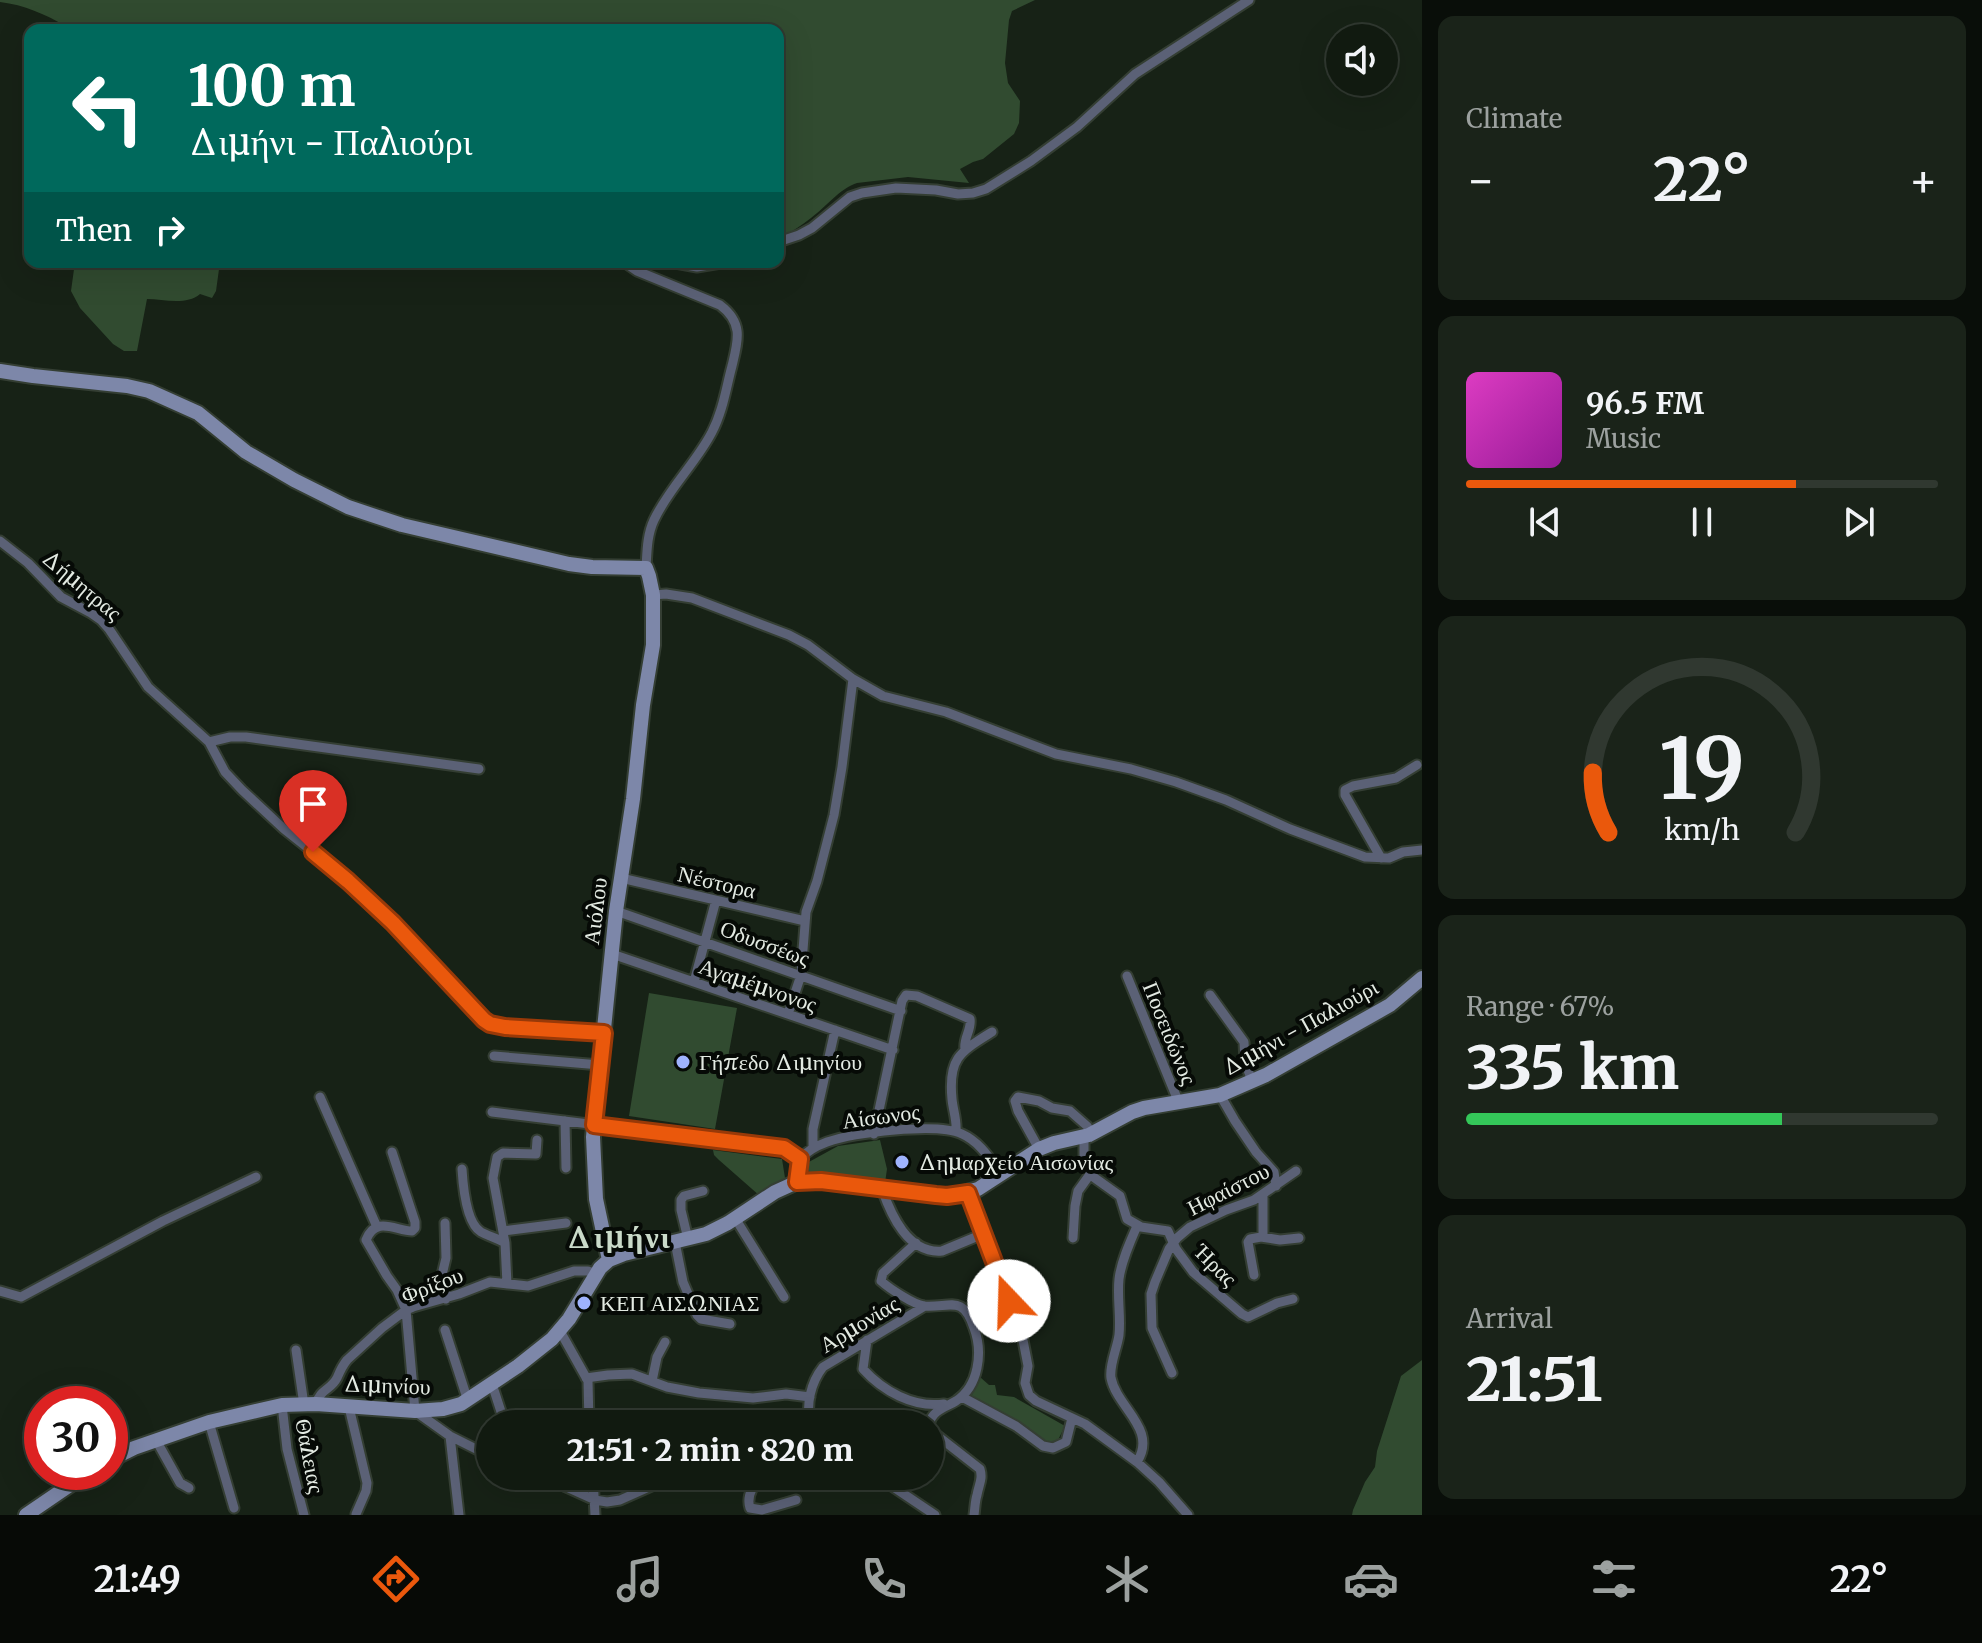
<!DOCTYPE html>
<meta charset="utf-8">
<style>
body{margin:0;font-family:Merriweather,serif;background:#1a2319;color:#f1f3f6;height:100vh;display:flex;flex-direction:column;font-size:30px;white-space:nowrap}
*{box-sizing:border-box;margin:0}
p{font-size:26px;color:#9ca19f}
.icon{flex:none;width:44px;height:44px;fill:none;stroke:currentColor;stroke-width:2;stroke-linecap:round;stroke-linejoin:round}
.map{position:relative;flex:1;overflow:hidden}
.sheet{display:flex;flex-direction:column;gap:16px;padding:16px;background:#090e09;width:560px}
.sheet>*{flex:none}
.hud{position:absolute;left:24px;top:24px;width:760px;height:244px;border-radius:16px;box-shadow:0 8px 32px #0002,0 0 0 2px #303830;background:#00695c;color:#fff;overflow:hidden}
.fabs{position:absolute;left:1326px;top:24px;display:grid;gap:16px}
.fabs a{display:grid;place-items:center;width:72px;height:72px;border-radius:50%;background:#111a10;box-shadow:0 8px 32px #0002,0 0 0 2px #303830;font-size:40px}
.speed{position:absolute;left:24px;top:1386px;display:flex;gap:16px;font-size:40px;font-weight:700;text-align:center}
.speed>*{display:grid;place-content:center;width:104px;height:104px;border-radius:50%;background:#111a10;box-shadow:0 8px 32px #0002,0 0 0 2px #303830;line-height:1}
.speed .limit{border:12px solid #d22;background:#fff;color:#111}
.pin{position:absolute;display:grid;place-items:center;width:68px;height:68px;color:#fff;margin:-82px -34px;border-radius:50% 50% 50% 0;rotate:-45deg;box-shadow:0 0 8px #0007}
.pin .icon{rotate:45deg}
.me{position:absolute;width:88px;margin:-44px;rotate:339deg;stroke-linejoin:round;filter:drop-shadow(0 0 6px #0008)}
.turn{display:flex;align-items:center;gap:28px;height:168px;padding:0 32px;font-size:36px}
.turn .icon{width:104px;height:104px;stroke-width:2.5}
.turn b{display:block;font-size:56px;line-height:68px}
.then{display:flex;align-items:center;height:76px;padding:0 32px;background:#0003;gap:16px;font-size:30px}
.big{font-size:60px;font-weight:800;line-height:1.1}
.sheet .widget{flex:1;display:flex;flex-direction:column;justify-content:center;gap:12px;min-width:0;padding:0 28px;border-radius:16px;background:#1a2319}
.sheet .dial{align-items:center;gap:0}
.dial svg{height:208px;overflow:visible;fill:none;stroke:#303830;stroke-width:7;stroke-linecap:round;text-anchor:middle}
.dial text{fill:#f1f3f6;stroke:none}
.song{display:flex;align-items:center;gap:24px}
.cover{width:96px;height:96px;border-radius:12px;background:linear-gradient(135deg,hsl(310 70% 55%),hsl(300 70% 35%))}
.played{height:8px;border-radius:4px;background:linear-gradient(90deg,#ea580c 70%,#303830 70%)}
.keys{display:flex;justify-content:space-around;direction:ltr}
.heat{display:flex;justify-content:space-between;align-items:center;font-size:44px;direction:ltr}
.charge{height:12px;border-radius:6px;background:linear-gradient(90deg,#34c759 67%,#303830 0)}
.trip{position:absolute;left:476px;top:1410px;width:468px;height:80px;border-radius:40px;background:#111a10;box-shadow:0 8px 32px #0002,0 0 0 2px #303830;font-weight:800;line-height:80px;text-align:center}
.dock{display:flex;height:128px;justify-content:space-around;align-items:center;background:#070a06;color:#9ca19f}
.dock .icon{width:56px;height:56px}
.dock .selected{color:#ea580c}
.dock b{font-size:36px;color:#f1f3f6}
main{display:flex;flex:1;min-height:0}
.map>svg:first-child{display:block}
</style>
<main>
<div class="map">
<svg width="1422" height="1515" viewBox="0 0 1422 1515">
<rect width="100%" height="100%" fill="#172216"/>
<!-- green -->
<path fill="#314b30" d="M0,0h1035l-23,11 -3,9 -4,43 3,20 12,18 -1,22 -5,11 -31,25 -10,3 -13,7 9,14 -61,-6 -51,6c-18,6 -31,24 -46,35 -10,8 -21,15 -33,21v-209h-713l1,-4c-22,-12 -41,-21 -66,-24z
M75,262h145l-4,29 -4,7 -12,-4c-14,12 -37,5 -53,5l-10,52h-13l-11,-7 -33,-36 -9,-17z
M649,993l88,15 -22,121 -86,-13z
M880,1140l7,29 -2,14 -73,-8 -4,-4 -1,-8 31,-17z
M713,1150l69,9 3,19 -25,18 -41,-36 -5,-5z
M1422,1360v155h-70l1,-5 12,-28 10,-15 2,-16 24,-75z
M980,1377l9,8h6l2,10 17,2 51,29 -10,20h-8l-76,-49z"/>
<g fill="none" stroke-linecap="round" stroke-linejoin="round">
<defs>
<path id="street" d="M778,242l21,-7 13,-7 38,-31 12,-4 34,-5 40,2 22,4 15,-1 13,-4 45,-28 46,-34 58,-53 114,-74
M624,262l13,9 83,34c24,18 18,36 12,61 -6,22 -9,45 -20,66 -16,31 -43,56 -58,88 -7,15 -7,31 -8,48
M670,262l27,5 30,-5
M0,541l28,22 33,34 30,16 10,7 8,9 39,58 61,55 16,30 17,18 42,39 39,31 49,43 112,117 21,7 99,6
M653,595l13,-1 26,4 97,37 19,10 45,34 30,17 63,16 110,42 75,15 45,13 50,18 64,29 75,28 24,1 14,-6 19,-2
M209,742l21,-5h16l233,32
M1381,858l-36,-63v-5l8,-4 43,-8 21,-13
M621,878l184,43
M616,911l285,100
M612,954l281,96
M1127,976l52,127
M694,982l22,-82
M1210,995l34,47 1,20 7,19
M788,1014l13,-39 5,-63 11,-31 17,-66 8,-48 11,-88
M494,1056l106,9
M1220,1095l15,26 21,31 18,20 2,14
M320,1097l57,130
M492,1112l292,36 16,11
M565,1121l1,47
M956,1131c1,-11 -3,-21 -4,-32 -4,-41 8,-47 40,-67
M874,1134l28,-133 4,-6 11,1 53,23c2,10 -7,20 -5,30
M1084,1136v19l8,21 28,20 7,23 14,8 27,4 8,18 17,23 49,42 6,3 29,-14 16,-4
M813,1148v-19l22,-99
M1039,1149l-21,-38 -3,-10 3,-4 21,4 13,7 18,3 17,15 4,7
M392,1152l23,70v6l-3,3c-16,0 -36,-16 -46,9l21,36 10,14 9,20 9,101 35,25 40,20
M462,1169c1,16 4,54 19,63 7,4 16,6 24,11
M797,1182l3,-23c7,-8 16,-13 27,-17 26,-9 110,-20 135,-8 18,8 28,25 39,40
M882,1189c9,26 26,65 60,62l41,-17
M968,1193l55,147 5,26 -3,17 4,12 7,6 49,23 52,38 22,20 29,33
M1263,1195v42
M735,1218l49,79
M445,1223l1,35 -4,17 4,24
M1137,1226c-7,16 -16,36 -18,53 -2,19 2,38 0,56 -2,14 -10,30 -8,43 6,30 47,51 26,84
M503,1231l63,-8
M1073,1238l2,-32 3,-15 13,-18
M688,1239l-7,-29v-10l3,-4 19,-5
M675,1242l8,40 14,33 4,4 29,5
M916,1243l-33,30 -2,8c9,8 32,23 43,25 26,2 39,-12 50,22 9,24 5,58 -18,73 -12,7 -23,9 -27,23
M1254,1275l-6,-33 2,-3 11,-2 19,3 19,-2
M507,1284l-2,-41 -12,-65 4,-21 6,-4 33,1 1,-14
M0,1291l21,6 142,-76 93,-44
M445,1330l23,71
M560,1331l28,50 1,43
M867,1340l-4,29c20,22 50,39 81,35
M296,1350l8,55
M1172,1373l-20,-45 -1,-34 4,-12 14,-33 8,-11 13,-11 36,-17 28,-10 42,-29
M586,1378l22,-3 24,-1 35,13 32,6 54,5 33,-4 24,3
M652,1381l5,-24 8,-15
M492,1384l13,40
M962,1397l54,29 27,20 10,2 13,-6 6,-24
M316,1404c4,-15 15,-14 21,-26 3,-7 5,-12 10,-18l35,-32 24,-18 7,-3 46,-13 31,-12 38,4 46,-15h14l8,3
M282,1405l5,44 17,66
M349,1407l18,76 -1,8 -10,23
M209,1422l25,86
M811,1424c-6,-18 0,-42 12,-57l102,-61
M930,1430l50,39c3,10 -1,15 -3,26 -2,6 -2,13 -3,20
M450,1436l9,79
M156,1440l24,43 9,5
M542,1476l53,24 12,2 13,-2 45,-20 25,-4
M593,1476l2,39
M766,1476c-12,4 -20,20 -16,32l12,2 34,-10
M877,1476l58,39"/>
<path id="secondary" d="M0,371l33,5 94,10 22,5 49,22 48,39 48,28 54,27 54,18 167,39 23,3 54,1 3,8 4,19v50l-10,60 -10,94 -17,112 -23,226 3,62 13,61
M110,1460l24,-12 75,-26 73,-17 34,-1 99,7 28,-2 18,-5 57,-38 34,-27 17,-20 31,-51 9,-8 15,-6 82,-20 22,-11 47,-31 22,-10 24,-1 126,15 13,-2 18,-5 61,-40 15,-6 35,-8 43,-23 12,-4 76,-13 46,-20 124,-70 32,-27
M26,1515l63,-43"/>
</defs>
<!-- street casing -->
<use href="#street" stroke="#343e33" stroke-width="13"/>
<!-- secondary casing -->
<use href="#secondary" stroke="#343e33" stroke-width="18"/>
<!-- street -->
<use href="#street" stroke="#5b6176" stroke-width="9"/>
<!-- secondary -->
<use href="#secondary" stroke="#7d87a9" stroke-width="14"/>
</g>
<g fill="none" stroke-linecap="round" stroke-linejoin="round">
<defs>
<path id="route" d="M313,852l35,29 45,42 91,97 6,4 15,3 99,6 -10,92 190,23 16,11 -3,23 24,-1 115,14 11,1 21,-3 41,108"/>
</defs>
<!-- route casing -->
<use href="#route" stroke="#983908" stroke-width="20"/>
<!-- route -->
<use href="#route" stroke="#ea580c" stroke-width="14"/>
</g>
<!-- markers -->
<g fill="#9fb3fd" stroke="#060a06" stroke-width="3">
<circle cx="683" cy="1062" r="8"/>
<circle cx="902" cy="1162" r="8"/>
<circle cx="584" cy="1303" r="8"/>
</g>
<g text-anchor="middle" stroke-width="8" stroke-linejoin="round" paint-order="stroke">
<!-- street labels -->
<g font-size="22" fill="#e3eae2" stroke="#060a06">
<text transform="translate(82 585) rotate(40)" y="8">Δήμητρας</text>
<text transform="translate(717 882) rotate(13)" y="8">Νέστορα</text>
<text transform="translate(595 911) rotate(-83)" y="8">Αιόλου</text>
<text transform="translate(765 943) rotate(20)" y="8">Οδυσσέως</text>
<text transform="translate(758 985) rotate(19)" y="8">Αγαμέμνονος</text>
<text transform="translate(1300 1027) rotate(-29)" y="8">Διμήνι - Παλιούρι</text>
<text transform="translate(1170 1033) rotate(68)" y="8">Ποσειδώνος</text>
<text transform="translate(881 1116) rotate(-7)" y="8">Αίσωνος</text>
<text transform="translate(1228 1189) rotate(-27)" y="8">Ηφαίστου</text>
<text transform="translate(1216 1265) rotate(45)" y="8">Ήρας</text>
<text transform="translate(432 1285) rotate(-21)" y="8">Φρίξου</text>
<text transform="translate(859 1324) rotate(-31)" y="8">Αρμονίας</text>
<text transform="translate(387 1385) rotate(2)" y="8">Διμηνίου</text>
<text transform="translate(310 1456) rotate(79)" y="8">Θάλειας</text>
</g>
<!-- poi labels -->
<g font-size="22" fill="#e3eae2" stroke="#060a06" text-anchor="start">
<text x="699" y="1070">Γήπεδο Διμηνίου</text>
<text x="918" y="1170">Δημαρχείο Αισωνίας</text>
<text x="600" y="1311">ΚΕΠ ΑΙΣΩΝΙΑΣ</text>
</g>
<!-- district labels -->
<g font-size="30" font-weight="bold" letter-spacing="2" fill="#cadac9" stroke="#060a06">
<text x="619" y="1248">Διμήνι</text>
</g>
</g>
</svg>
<div class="fabs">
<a><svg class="icon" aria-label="sound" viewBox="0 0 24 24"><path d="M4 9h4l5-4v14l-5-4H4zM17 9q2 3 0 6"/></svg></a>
</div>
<div class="speed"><div class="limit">30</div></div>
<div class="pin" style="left:313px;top:852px;background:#d93025"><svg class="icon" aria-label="arrive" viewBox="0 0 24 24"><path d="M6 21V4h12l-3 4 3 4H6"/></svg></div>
<svg class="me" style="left:1009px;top:1301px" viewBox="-20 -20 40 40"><circle r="19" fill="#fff"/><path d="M0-13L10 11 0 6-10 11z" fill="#ea580c"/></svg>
<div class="trip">21:51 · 2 min · 820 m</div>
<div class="hud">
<div class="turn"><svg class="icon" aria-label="left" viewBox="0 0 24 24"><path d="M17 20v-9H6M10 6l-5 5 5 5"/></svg><div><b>100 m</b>Διμήνι - Παλιούρι</div></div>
<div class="then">Then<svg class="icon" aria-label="right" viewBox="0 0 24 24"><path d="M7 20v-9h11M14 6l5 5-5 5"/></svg></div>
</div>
</div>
<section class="sheet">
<div class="widget"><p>Climate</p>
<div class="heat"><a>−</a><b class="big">22°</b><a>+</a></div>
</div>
<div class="widget">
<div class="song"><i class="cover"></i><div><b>96.5 FM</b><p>Music</p></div></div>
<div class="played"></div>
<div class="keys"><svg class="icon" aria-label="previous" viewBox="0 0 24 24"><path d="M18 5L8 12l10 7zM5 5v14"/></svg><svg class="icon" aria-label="pause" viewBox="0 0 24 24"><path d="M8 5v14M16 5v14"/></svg><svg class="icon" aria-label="next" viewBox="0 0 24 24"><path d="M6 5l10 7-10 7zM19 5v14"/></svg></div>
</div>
<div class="widget dial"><svg viewBox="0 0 100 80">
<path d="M14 69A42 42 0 1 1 86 69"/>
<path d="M14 69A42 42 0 0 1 8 46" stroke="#ea580c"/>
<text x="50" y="56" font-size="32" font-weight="700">19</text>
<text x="50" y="72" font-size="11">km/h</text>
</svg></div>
<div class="widget"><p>Range · 67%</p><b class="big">335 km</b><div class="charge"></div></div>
<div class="widget"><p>Arrival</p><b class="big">21:51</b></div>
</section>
</main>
<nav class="dock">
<b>21:49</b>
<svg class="icon selected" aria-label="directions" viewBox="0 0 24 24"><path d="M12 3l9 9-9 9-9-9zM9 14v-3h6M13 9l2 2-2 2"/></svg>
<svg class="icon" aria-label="music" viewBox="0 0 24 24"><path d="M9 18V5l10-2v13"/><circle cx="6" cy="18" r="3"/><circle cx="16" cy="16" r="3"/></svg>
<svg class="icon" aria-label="phone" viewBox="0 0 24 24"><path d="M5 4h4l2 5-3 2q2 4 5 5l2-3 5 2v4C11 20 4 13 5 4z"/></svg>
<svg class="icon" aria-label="climate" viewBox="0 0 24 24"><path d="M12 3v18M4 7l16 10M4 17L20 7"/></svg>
<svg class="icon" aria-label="car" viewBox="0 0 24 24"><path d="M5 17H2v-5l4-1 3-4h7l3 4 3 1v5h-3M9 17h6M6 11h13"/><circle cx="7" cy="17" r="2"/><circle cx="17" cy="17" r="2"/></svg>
<svg class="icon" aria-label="filters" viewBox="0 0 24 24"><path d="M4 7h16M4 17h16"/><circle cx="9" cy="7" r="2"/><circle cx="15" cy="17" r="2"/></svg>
<b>22°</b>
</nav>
